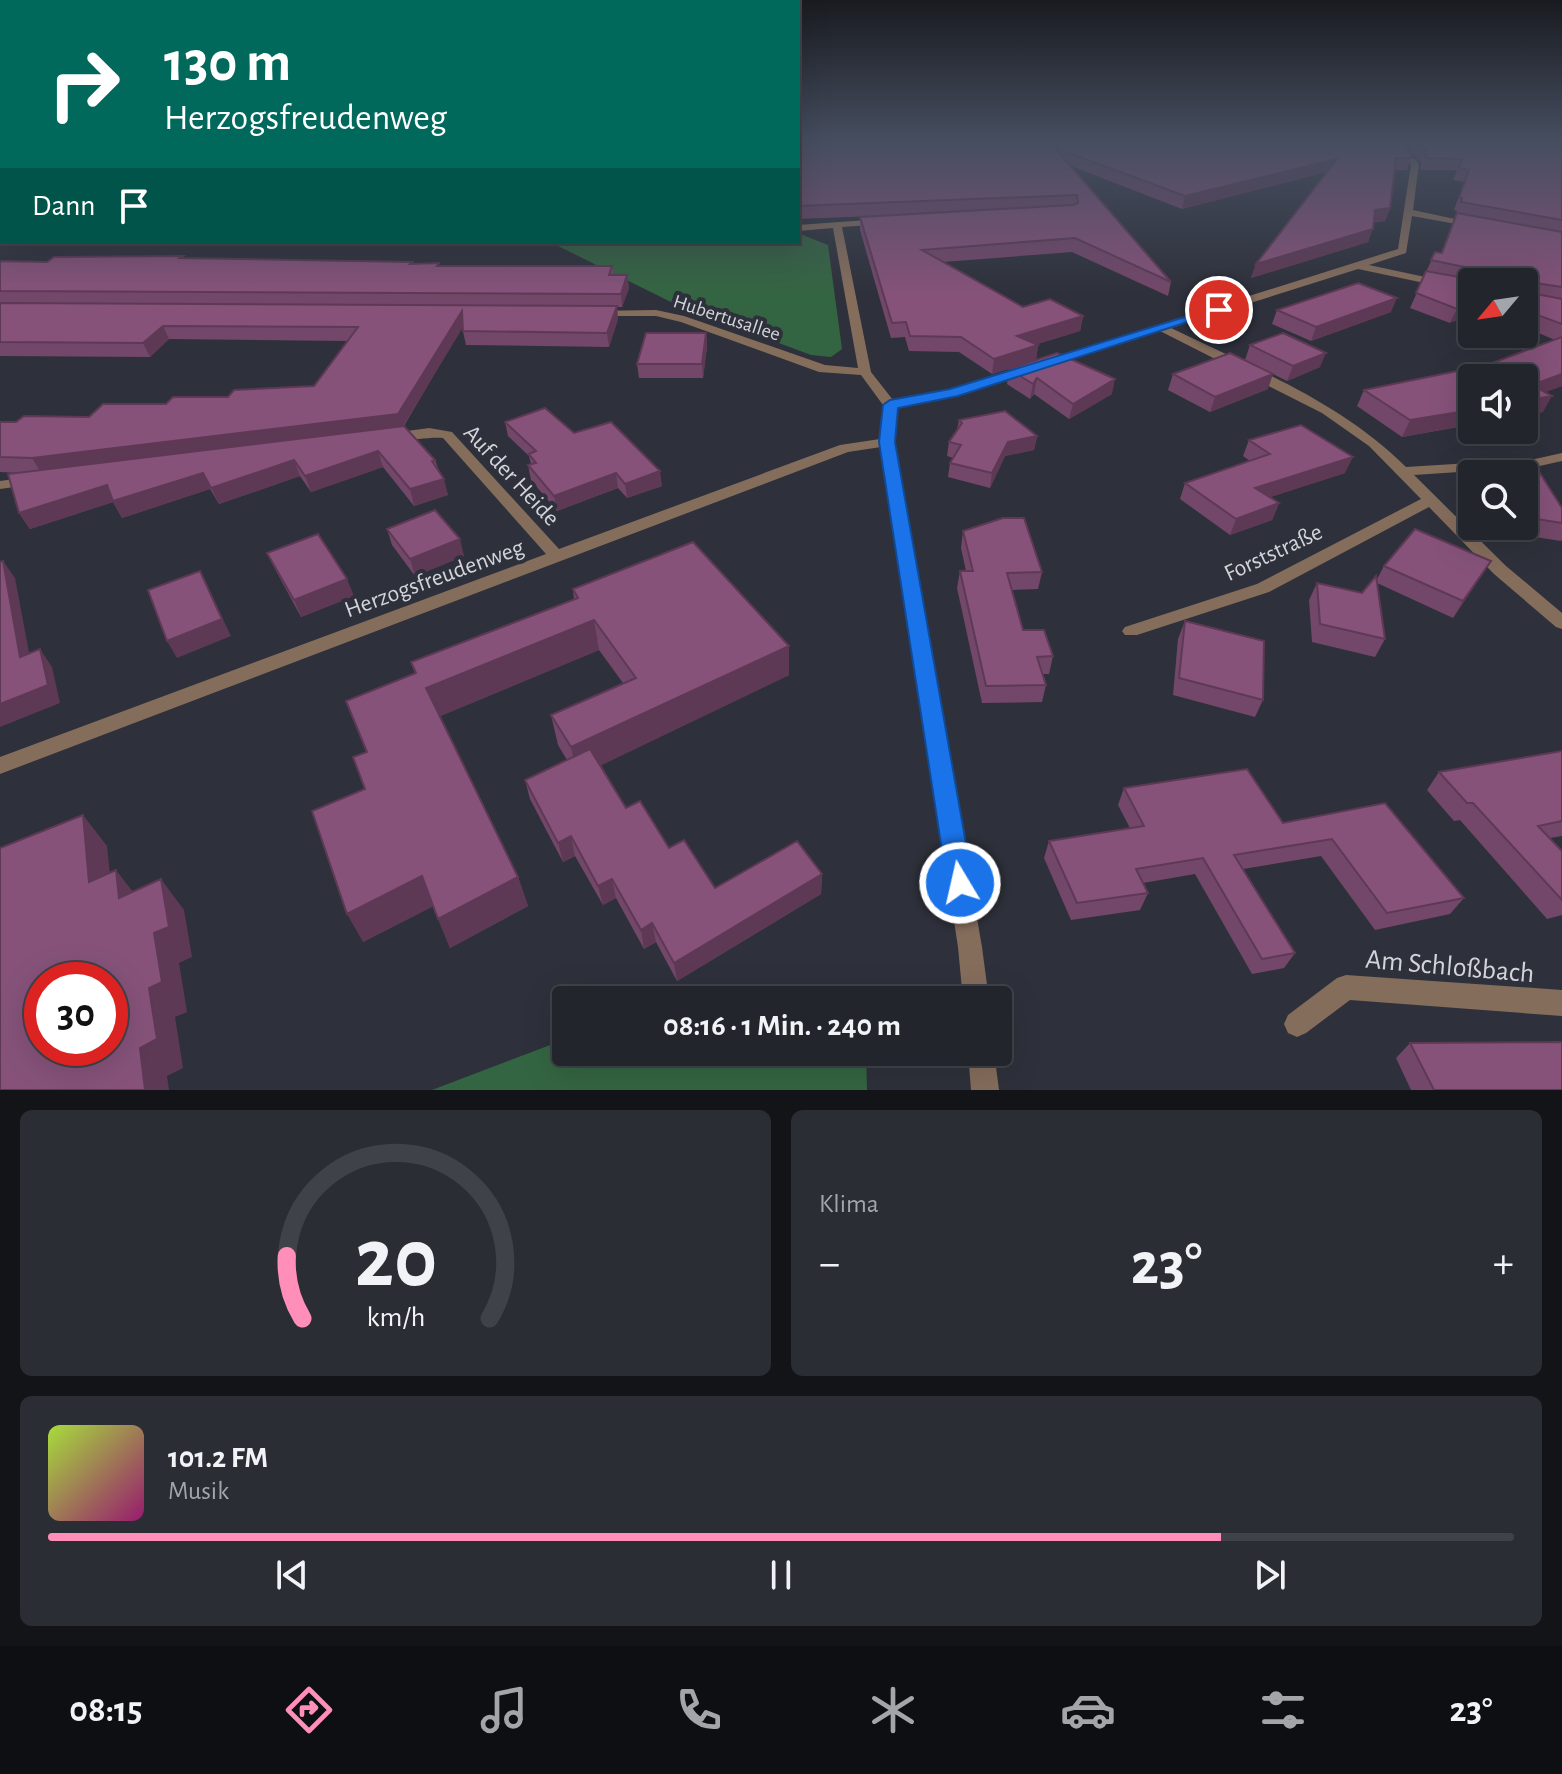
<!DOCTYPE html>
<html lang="de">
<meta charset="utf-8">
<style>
body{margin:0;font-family:"Alegreya Sans",sans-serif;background:#2a2d34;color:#f1f3f6;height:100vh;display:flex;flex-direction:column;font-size:30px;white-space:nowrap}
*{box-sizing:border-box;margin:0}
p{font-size:26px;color:#a2a5a9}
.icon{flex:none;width:44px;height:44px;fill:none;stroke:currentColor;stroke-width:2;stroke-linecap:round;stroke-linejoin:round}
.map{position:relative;height:1090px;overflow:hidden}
.panel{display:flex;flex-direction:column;gap:20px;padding:20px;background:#131418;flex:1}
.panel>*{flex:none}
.guide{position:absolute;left:0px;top:0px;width:800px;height:244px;box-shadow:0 8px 32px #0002,0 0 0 2px #3f4248;background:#00695c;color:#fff;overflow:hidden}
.needle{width:52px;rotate:241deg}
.tools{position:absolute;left:1458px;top:268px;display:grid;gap:16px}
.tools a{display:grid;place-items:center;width:80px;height:80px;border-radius:8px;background:#22252c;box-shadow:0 8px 32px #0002,0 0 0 2px #3f4248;font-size:40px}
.speed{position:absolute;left:24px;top:962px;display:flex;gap:16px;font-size:40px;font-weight:700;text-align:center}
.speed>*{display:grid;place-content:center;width:104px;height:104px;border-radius:50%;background:#22252c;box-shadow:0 8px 32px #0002,0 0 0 2px #3f4248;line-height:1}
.speed .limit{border:12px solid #d22;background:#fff;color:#111}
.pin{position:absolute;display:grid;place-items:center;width:68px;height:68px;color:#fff;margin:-34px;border:4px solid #fff;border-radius:50%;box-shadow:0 2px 8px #0007}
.me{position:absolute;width:88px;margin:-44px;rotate:351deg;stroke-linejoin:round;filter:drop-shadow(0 0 6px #0008)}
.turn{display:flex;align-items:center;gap:28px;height:168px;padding:0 32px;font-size:36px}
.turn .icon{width:104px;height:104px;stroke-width:2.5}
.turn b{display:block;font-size:56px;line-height:68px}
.then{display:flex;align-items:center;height:76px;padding:0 32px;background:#0003;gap:16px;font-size:30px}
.big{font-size:60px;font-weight:700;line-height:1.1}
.panel .card{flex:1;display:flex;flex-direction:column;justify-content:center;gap:12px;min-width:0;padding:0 28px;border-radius:12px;background:#2a2d34}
.panel .dial{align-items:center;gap:0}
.dial svg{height:208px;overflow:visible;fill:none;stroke:#3f4248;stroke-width:7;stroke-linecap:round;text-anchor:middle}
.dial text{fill:#f1f3f6;stroke:none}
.song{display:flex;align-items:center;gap:24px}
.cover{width:96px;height:96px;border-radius:12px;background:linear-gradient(135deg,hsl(80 70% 55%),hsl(320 70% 35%))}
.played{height:8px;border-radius:4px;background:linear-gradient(90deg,#ff8eb9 80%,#3f4248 80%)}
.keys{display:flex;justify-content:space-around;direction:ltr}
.heat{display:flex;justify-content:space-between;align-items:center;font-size:44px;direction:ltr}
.panel .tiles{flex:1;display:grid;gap:20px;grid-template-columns:1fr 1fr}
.card:last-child{grid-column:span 2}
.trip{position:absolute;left:552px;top:986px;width:460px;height:80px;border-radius:8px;background:#22252c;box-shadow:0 8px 32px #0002,0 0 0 2px #3f4248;font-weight:700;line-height:80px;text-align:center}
.tab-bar{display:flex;height:128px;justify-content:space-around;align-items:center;background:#0e0f12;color:#a2a5a9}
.tab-bar .icon{width:56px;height:56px}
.tab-bar .on{color:#ff8eb9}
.tab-bar b{font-size:36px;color:#f1f3f6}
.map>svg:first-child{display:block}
</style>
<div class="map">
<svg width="1562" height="1090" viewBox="0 0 1562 1090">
<rect width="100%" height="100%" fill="#2e313b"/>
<!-- green -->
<path fill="#346542" d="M798,233l30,12 14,104 -11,8 -20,-2 -134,-50 -127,-63h248z
M566,1039v13h300l1,38h-435z"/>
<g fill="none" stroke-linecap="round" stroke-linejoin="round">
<!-- minor -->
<path fill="#856d5c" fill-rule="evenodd" d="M1396,145h6l17,19 -6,46 65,14 -5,3 -61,-11 -6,37 -37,12 103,22v6l-114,-24 -187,59c82,40 169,73 235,139l129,-8 27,-6v8l-27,6 -121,8 92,91 56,47v16l-6,-2 -62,-53 -65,-67 -160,85 -132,43h-12l-3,-4 3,-4 132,-43 164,-85 -52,-53 -47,-33 -162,-82 -202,65 -62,12 -2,34 88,505 7,53h-26l-5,-53 -77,-500 -33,5 -848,322v-17l546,-203 -103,-116c-17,-2 -48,7 -59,-1l2,-3 43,-6 23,4 107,117 281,-104 40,-6 3,-34 -22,-30 -42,-3 -138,-50 -25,-6h-58l-4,-1v-4l62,-1 28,6 141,49 33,3 -25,-140 -35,3v-6l83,-6 5,3 -2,2 -42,3 29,145 22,28 58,-10 447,-141 13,-85z
M30,477l5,1 2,3 -2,3 -35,5v-8z
M1346,975l216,15v26l-212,-16 -44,33 -9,4 -9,-4 -4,-9 4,-9 49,-37z
M968,1052h26l5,38h-28z"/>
</g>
<!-- wall -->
<path fill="#734769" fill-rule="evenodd" d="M798,142h764v244l-17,6 -2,20 -141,25 -45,-31 7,-16 123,-25 68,-25 -31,-13v-45h-52l-22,41 -40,-15 25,-56 6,1 15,-38 1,-4 -3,-1 10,-28 -11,-2 4,-10h-36v-8l-9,-8 -5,16h-12l-5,38 -5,13 -11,1 -6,20 -117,36 5,-14 70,-92 -144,37 -111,-43 100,116 -3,14 -96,-44 -129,10 80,45 60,9 -3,15 -43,13 1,1 -2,15 -44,14 -33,-22 -50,-1 -4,-14 -14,1 -31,-108v-13l37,-2 -99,4zM1402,142h13l-4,10z
M183,256l1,3 228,5 27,2h173l2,9h13l2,13 -7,19h-5l1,12 -9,28 -143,-2 -4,-18 -58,99 31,34 13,35 -34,11 -31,-39 -72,25 -11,-16 -81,28 -9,-15 -88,29 -9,-16 -83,27 -11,-16 -1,-40 -18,-1v-50h16l73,-5 77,-13 148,-18 34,-45 -179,-2 -19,18 -150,-1v-94h47z
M1277,310l114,2 -80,29 -39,-17z
M706,333l1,14 -4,31h-64l-2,-14z
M1250,345l70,22 -33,14 -42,-21z
M1009,369l103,25 -43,25 -35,-25 -4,5 -23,-15z
M1173,374l95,15 -58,23 -42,-22z
M959,420l78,16 -3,14 -29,6 -15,32 -42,-11 2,-14 3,-5 -6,-2 2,-14 8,-12z
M505,422l69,11 88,53 -35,12 -9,-10 -61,23 -26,-31 -3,-15 3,-1 -2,-8 -21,-20z
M1249,440l96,33 -75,24 9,6 -7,17 -42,15 -50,-36 5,-16 65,-22 -7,-5z
M1538,470l24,38v31l-1,2 -58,-9 -4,-6h25v-52h-38l1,-2z
M387,529l77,27 -49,20 -23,-31z
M963,531l79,41 -4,17 -26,1 11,40 30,26 -4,18h-6l3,11 -4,17 -60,1 -25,-115 3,-17h6l-5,-23z
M267,553l87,43 -53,21 -26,-48z
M1491,561l-38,57 -76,-35 8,56 -10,18 -63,-15 -3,-42 8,-17 45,10 14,-12 8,-15z
M573,589l216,57v29l-188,90 25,43 89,80 107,-14 -1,20 -144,87 -21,-39 -12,7 -28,-51 -13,7 -28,-49 -12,6 -33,-63 -5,-19 42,-20 -9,-15 -7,-30 72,-32 -24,-33 -159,66 78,161 10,29 -78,42 -17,-42 -70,36 4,-190 48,-79 -4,-11 163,-62z
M1185,621l78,79 -8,17 -82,-22 5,-56z
M1562,751v85l-12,2 12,13v64l-15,4 -87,-99 -6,1 -27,-31 12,-18z
M1124,788l159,35 102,-20 79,95 -14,16 -75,16 -54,-74 -78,13 52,84 -11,15 -32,6 -57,-100 -52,9 5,10 -8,17 -69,10 -27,-62 5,-17 81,-13 -12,-23z
M1410,1043l152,47h-151l-15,-32z"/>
<!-- shaded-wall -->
<path fill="#5e3955" d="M1337,159l-5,11 -150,39 3,-13z
M2,198v16l-2,2v-17z
M1390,208l-5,13 -15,2 5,-13z
M1373,229l-5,13 -117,36 5,-14z
M627,275l2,13 -7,19 -1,-13z
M1397,298l-6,14 -80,29 5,-14z
M1472,303v12l-22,8 7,-14z
M617,306l1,13 -9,28 -2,-14z
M462,311l3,13 -63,104 -361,45 -9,-15 366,-44z
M1083,316l-3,15 -65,20 2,-15z
M163,326l6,13 -19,18 -7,-14z
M706,333l1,14 -4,31 -1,-14z
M1038,345l-2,15 -44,14 2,-15z
M1326,353l-6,14 -33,14 6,-15z
M1273,374l-5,15 -58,23 5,-15z
M1562,374v12l-37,14 27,-4 -9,16 -19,3v-15l8,-15z
M1037,378l-3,16 -4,5 3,-15z
M1115,379l-3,15 -43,25 4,-15z
M1472,410v14l-70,13 8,-17z
M1037,436l-3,14 -29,6 -15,32 2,-15 16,-31z
M378,451l5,16 -72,25 -6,-16z
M1353,457l-8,16 -96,31 6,-16z
M294,460l6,16 -81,28 -8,-16z
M660,471l2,15 -35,12 -2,-14z
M203,473l7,16 -88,29 -9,-16 -83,27 -11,-16 88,-28z
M616,473l2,15 -61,23 -3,-15z
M444,479l4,16 -34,11 -4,-17z
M1279,503l-7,17 -42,15 6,-16z
M460,539l4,17 -49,20 -5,-17z
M3,561l12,17 18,96 -13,-17z
M1491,561l-11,17 -27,40 10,-17z
M200,571l31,65 -54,22 -10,-17z
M347,579l7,17 -53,21 -7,-17z
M594,620l5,30 -163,68 -10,-30z
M789,646v29l-212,102 -6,-30z
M40,649l12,18 8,36 -60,24v-23z
M83,815l24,31 7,67 -25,-31z
M571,836l4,20 -12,6 -5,-19z
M116,870l24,31 -21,-3z
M822,874l-1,20 -144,87 -3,-18z
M422,876l12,30 -71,36 -16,-28z
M518,877l10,29 -78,42 -12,-29z
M161,879l23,31 8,47 -13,6 8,49 -12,5 8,51 -16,8 2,14h-24l-5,-42 9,-60z
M612,879l4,19 -13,7 -5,-19z
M652,923l4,19 -12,7 -3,-19z"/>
<!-- building -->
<path fill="#86527a" stroke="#5e3955" stroke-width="2" fill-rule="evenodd" d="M0,142h2v56l-2,1z
M798,142h603l11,12v4h-16l-6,50 -15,2 -2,19 -117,35 81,-105 -152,37 -130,-48 116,134 -96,-44 -153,12 101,57 27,-8 33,17 -66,20 21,9 -44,14 -33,-22 -51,-1 -4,-14 -14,1 -32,-106 213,-12 5,-2 -1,-8 -279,11z
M1416,142h146v78l-101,-18 1,-4h-3l10,-28 -10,-2 3,-9 -36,-1v-8z
M1457,213l105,19v55l-33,-5 2,11 31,6v25l-38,-14v-28h-52v21l-15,6 -41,-16 10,-22 55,10 -2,-11 -48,-10 4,-8 7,1z
M183,256l-3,2 232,4 -2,2 29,-1 -2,3h175l-3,9h18l-6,19 -621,-3v-29l2,-1 45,1 7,-5z
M1358,283l39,15 -81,29 -39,-17z
M0,303l617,3 -10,27 -144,-2 -1,-20 -64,103 -366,44 -32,-1v-35h16l8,-6 65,1 14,-13h63l7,-7h55l6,-7 80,-4 44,-59 -195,-1 -20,17 -143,-1z
M646,333h60l-4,31h-65z
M1283,333l43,20 -33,13 -43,-21z
M1562,337v37l-30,11 20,11 -28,5v-23h-52v32l-62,10 -46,-30 123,-25z
M1057,353l58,26 -42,25 -36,-26 -4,6 -24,-15z
M1230,353l43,21 -58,23 -42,-23z
M545,408l29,25 37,-11 49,49 -35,13 -9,-11 -62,23 -26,-31 8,-2 -7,-9 7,-3 -31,-29z
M1005,411l32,25 -29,6 -16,31 -42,-10 11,-18 -12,-3 13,-19 -3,-3z
M1301,425l52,32 -98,31 24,15 -43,16 -51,-36 85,-29 -21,-14z
M404,426l31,34 -3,1 12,18 -34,10 -32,-38 -73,25 -11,-16 -83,28 -8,-15 -90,28 -6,-16 -88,28 -11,-39z
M1538,470l24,38v15l-38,-6v-43h-36l-1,-2z
M435,510l25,29 -50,20 -23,-30z
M1003,518h21l18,54 -35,1 16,57h21l9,26 -16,1 9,28 -60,1 -26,-115h13l-10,-40z
M1415,529l76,32 -28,40 -79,-35z
M318,534l29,45 -53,21 -27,-47z
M693,542l96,104 -218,101 -20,-32 85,-37 -42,-58 -168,68 92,189 -80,42 -16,-43 -75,38 -35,-103 53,-22 -12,-32 14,-5 -21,-51 70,-28 -5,-11 167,-64 -5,-9z
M3,561l17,96 20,-8 8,36 -48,19v-142z
M200,571l22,48 -55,22 -19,-51z
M1376,576l9,63 -65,-15 -3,-41 45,10z
M1185,621l79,20 -1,59 -84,-22z
M590,749l36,59 14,-7 29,47 15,-8 31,48 82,-47 25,33 -148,89 -22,-40 -11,7 -29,-51 -14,7 -27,-50 -13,7 -33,-63z
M1562,751v70l-24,5 24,25v49l-89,-97h-6l-28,-31z
M1247,769l36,54 102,-20 79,95 -77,15 -55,-74 -98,16 61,98 -33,6 -59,-101 -67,11 12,24 -71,10 -28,-62 95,-15 -20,-38z
M83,815l6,67 27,-12 3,28 42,-19 8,48 -15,6 8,49 -13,6 8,51 -17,9 5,42h-145v-242zM42,980h68v68h-68z
M1562,1042v48h-128l-24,-47z"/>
<!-- sky -->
<linearGradient id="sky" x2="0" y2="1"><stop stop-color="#191b20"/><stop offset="0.48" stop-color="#464e60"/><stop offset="1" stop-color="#464e60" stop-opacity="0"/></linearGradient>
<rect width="1562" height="294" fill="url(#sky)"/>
<!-- route -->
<path fill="#1a73e8" stroke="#114b97" stroke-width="2" d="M1214,308l11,2 -267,86 -60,12 -3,34 78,441 -4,9 -9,3 -9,-3 -4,-9 -68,-441 4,-37 7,-5 60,-11z"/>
<g text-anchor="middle" stroke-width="8" stroke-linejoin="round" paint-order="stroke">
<!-- far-street labels -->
<g font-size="20" fill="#d2d4da" stroke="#2e313b">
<text transform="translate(727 317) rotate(18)" y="7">Hubertusallee</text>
</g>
<!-- street labels -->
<g font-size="24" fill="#d2d4da" stroke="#2e313b">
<text transform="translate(512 475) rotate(47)" y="8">Auf der Heide</text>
<text transform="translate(1273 552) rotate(-25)" y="8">Forststraße</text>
<text transform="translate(434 578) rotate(-20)" y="8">Herzogsfreudenweg</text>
</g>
<!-- near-street labels -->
<g font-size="28" fill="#d2d4da" stroke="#2e313b">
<text transform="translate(1450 965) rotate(5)" y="10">Am Schloßbach</text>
</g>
</g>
</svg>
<div class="tools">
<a><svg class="needle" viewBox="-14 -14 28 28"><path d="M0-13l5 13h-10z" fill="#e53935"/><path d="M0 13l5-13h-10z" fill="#a2a5a9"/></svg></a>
<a><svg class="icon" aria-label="sound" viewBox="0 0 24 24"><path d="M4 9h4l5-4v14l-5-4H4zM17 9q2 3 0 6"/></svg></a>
<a><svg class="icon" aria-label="search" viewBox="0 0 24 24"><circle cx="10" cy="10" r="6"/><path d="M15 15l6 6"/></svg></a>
</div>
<div class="speed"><div class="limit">30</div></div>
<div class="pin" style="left:1219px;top:310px;background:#d93025"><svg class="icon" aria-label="arrive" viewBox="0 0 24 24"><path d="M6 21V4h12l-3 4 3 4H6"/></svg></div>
<svg class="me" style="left:960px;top:883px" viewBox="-20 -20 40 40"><circle r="17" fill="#1a73e8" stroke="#fff" stroke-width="3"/><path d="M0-11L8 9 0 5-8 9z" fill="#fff"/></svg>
<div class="trip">08:16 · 1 Min. · 240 m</div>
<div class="guide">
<div class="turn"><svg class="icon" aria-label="right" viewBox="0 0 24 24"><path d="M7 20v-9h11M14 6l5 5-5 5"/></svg><div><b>130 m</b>Herzogsfreudenweg</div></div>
<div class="then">Dann<svg class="icon" aria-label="arrive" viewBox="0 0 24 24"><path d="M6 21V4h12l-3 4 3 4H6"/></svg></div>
</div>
</div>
<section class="panel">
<div class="tiles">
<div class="card dial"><svg viewBox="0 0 100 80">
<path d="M14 69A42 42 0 1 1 86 69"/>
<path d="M14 69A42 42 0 0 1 8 45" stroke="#ff8eb9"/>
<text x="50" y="56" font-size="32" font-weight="700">20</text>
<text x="50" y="72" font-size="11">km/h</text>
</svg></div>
<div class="card"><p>Klima</p>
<div class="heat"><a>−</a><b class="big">23°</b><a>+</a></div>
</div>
<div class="card">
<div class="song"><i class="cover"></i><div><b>101.2 FM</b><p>Musik</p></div></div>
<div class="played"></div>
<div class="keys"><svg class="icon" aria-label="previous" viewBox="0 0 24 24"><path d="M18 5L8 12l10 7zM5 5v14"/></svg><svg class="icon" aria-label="pause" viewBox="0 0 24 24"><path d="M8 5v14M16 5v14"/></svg><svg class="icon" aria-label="next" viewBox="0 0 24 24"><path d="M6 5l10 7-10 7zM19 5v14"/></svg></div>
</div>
</div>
</section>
<nav class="tab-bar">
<b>08:15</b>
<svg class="icon on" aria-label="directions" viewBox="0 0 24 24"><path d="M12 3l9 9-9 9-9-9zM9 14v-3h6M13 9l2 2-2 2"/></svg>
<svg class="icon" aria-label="music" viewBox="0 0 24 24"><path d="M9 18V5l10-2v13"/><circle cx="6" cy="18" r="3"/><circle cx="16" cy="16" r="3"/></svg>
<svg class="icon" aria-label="phone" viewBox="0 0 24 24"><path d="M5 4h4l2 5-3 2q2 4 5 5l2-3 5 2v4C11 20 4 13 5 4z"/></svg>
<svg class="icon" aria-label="climate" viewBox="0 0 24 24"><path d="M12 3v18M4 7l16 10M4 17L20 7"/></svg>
<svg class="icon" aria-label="car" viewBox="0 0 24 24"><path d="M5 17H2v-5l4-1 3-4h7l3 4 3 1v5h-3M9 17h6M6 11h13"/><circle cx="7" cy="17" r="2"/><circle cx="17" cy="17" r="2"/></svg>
<svg class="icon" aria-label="filters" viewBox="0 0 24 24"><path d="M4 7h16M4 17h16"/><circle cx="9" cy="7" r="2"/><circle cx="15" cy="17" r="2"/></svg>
<b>23°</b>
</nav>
